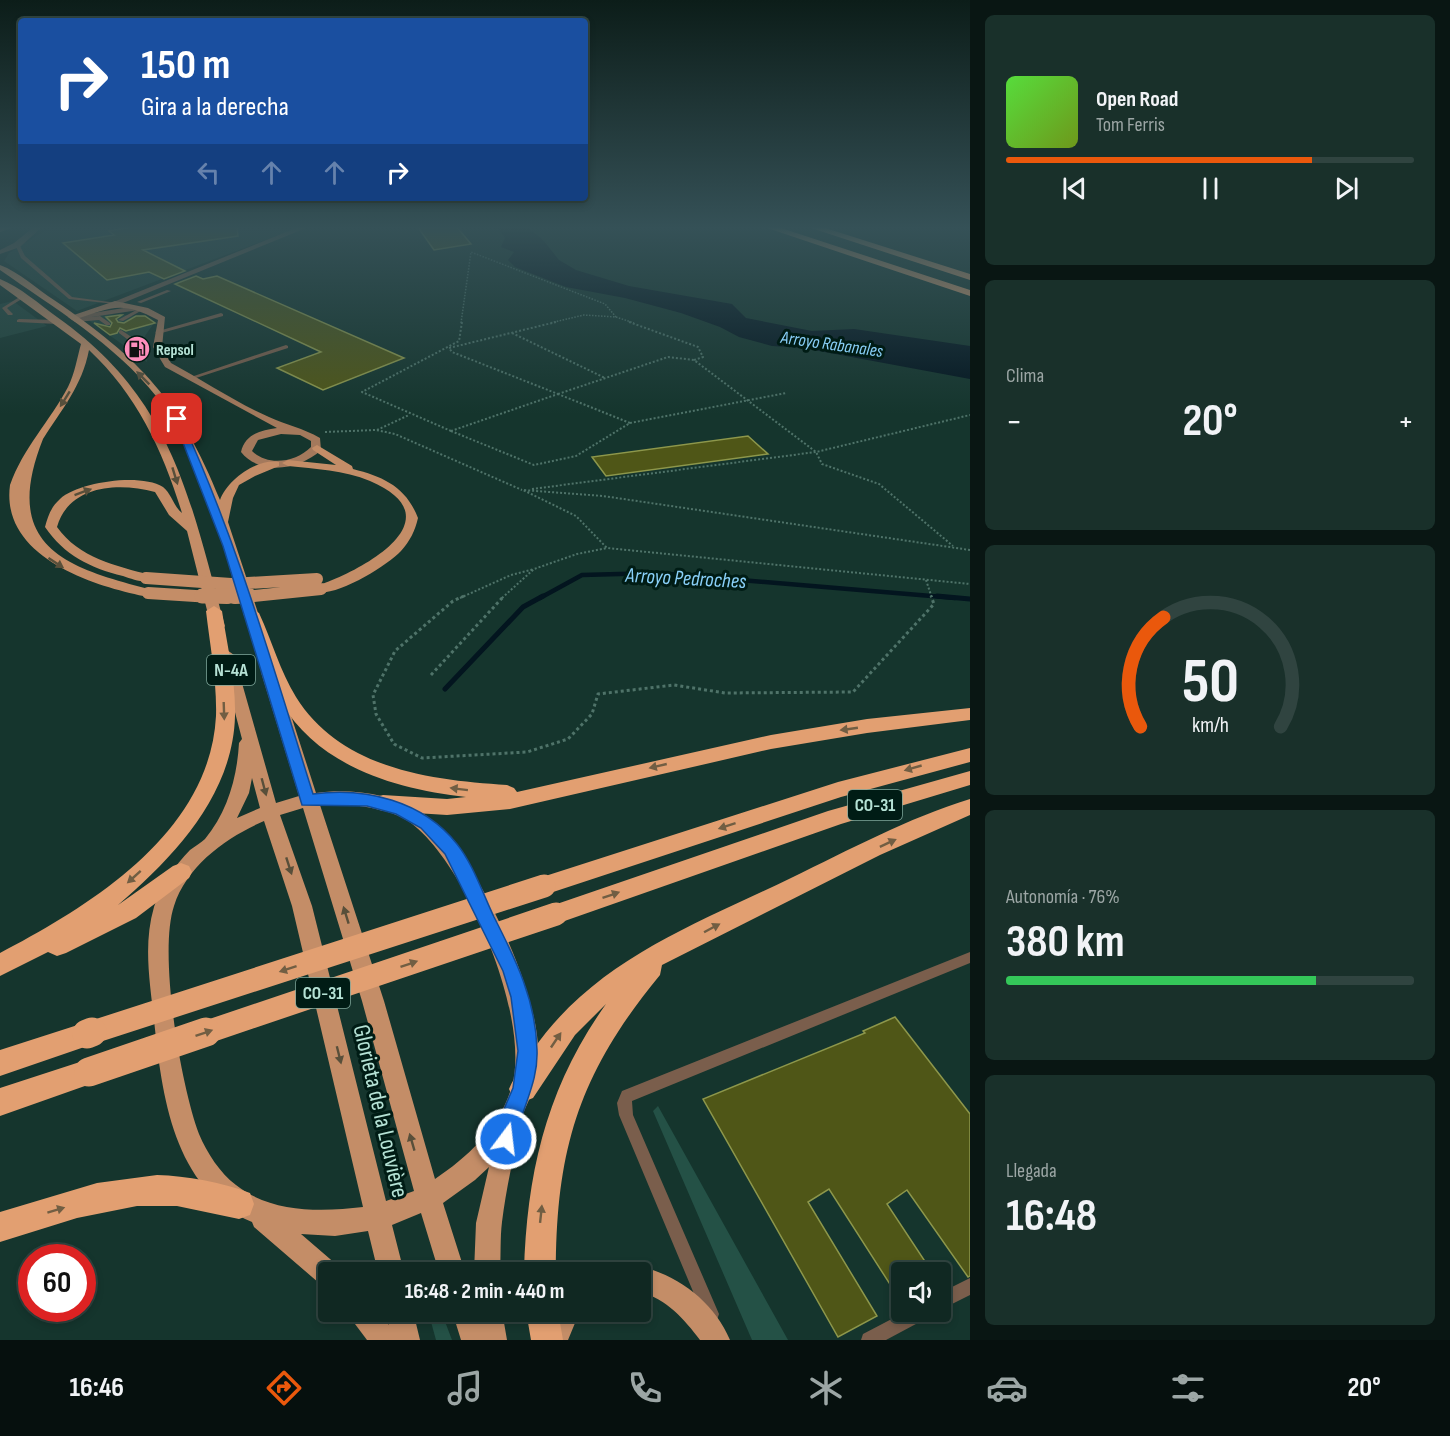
<!DOCTYPE html>
<html lang="es">
<meta charset="utf-8">
<style>
body{margin:0;font-family:"Sofia Sans Condensed",sans-serif;background:#19302a;color:#f1f3f6;height:100vh;display:flex;flex-direction:column;font-size:22px;white-space:nowrap}
*{box-sizing:border-box;margin:0}
p{font-size:20px;color:#9ca6a5}
.icon{flex:none;width:33px;height:33px;fill:none;stroke:currentColor;stroke-width:2;stroke-linecap:round;stroke-linejoin:round}
.map{position:relative;flex:1;overflow:hidden}
.details{display:flex;flex-direction:column;gap:15px;padding:15px;background:#091613;width:480px}
.details>*{flex:none}
.banner{position:absolute;left:18px;top:18px;width:570px;height:183px;border-radius:6px;box-shadow:0 3px 9px #0003,0 0 0 2px #304440;background:#1a4fa0;color:#fff;overflow:hidden}
.buttons{position:absolute;left:891px;top:1262px;display:grid;gap:12px}
.buttons a{display:grid;place-items:center;width:60px;height:60px;border-radius:6px;background:#102822;box-shadow:0 3px 9px #0003,0 0 0 2px #304440;font-size:30px}
.speed{position:absolute;left:18px;top:1244px;display:flex;gap:12px;font-size:30px;font-weight:700;text-align:center}
.speed>*{display:grid;place-content:center;width:78px;height:78px;border-radius:50%;background:#102822;box-shadow:0 3px 9px #0003,0 0 0 2px #304440;line-height:1}
.speed .limit{border:9px solid #d22;background:#fff;color:#111}
.pin{position:absolute;display:grid;place-items:center;width:51px;height:51px;color:#fff;margin:-26px;border-radius:12px;box-shadow:0 3px 9px #0006}
.me{position:absolute;width:66px;margin:-33px;rotate:15deg;stroke-linejoin:round;filter:drop-shadow(0 0 4px #0008)}
.turn{display:flex;align-items:center;gap:21px;height:126px;padding:0 24px;font-size:27px}
.turn .icon{width:78px;height:78px;stroke-width:2.5}
.turn b{display:block;font-size:42px;line-height:51px}
.lanes{display:flex;align-items:center;height:57px;padding:0 24px;background:#0003;justify-content:center;gap:30px;direction:ltr}
.lanes .off{opacity:.35}
.big{font-size:45px;font-weight:700;line-height:1.1}
.details .card{flex:1;display:flex;flex-direction:column;justify-content:center;gap:9px;min-width:0;padding:0 21px;border-radius:9px;background:#19302a}
.details .dial{align-items:center;gap:0}
.dial svg{height:156px;overflow:visible;fill:none;stroke:#304440;stroke-width:7;stroke-linecap:round;text-anchor:middle}
.dial text{fill:#f1f3f6;stroke:none}
.song{display:flex;align-items:center;gap:18px}
.cover{width:72px;height:72px;border-radius:9px;background:linear-gradient(135deg,hsl(110 70% 55%),hsl(80 70% 35%))}
.played{height:6px;border-radius:3px;background:linear-gradient(90deg,#ea580c 75%,#304440 75%)}
.keys{display:flex;justify-content:space-around;direction:ltr}
.heat{display:flex;justify-content:space-between;align-items:center;font-size:33px;direction:ltr}
.charge{height:9px;border-radius:4px;background:linear-gradient(90deg,#34c759 76%,#304440 0)}
.trip{position:absolute;left:318px;top:1262px;width:333px;height:60px;border-radius:6px;background:#102822;box-shadow:0 3px 9px #0003,0 0 0 2px #304440;font-weight:700;line-height:60px;text-align:center}
.tabs{display:flex;height:96px;justify-content:space-around;align-items:center;background:#06100e;color:#9ca6a5}
.tabs .icon{width:42px;height:42px}
.tabs .selected{color:#ea580c}
.tabs b{font-size:27px;color:#f1f3f6}
main{display:flex;flex:1;min-height:0}
.map>svg:first-child{display:block}
</style>
<main>
<div class="map">
<svg width="970" height="1340" viewBox="0 0 970 1340">
<rect width="100%" height="100%" fill="#15352d"/>
<!-- built -->
<path fill="#20443b" d="M52,226h250l-225,85 -73,-50 5,-8z
M13,301l34,25 -47,12v-34z
M102,314l42,2 10,7 -9,13 2,26 -63,-45z"/>
<!-- green -->
<path fill="#245146" d="M658,1106l130,234h-36l-99,-229z
M428,1311h13l11,29h-16z"/>
<!-- water -->
<path fill="#03151f" d="M491,226h35l17,14 16,20 17,10 53,16 103,18 14,14 66,13 42,-2 116,17v33l-167,-31 -31,-2 -33,-9 -19,-10 -39,-14 -56,-15 -59,-11 -51,-20 -7,-7 6,-8 -13,-5 4,-9 -6,-8z"/>
<g fill="none" stroke-linecap="round" stroke-linejoin="round">
<!-- stream-far1 -->
<path stroke="#03151f" stroke-width="4.5" d="M540,598l42,-23 75,-2 298,25"/>
<!-- stream -->
<path stroke="#03151f" stroke-width="5" d="M937,596l33,3
M445,689l78,-82 20,-11"/>
</g>
<!-- building -->
<path fill="#4f5617" stroke="#8d974b" stroke-width="1.5" d="M138,226h99l1,10 -95,14 42,21 -21,8 -15,-7 -42,8 -44,-37 51,-8 -5,-4z
M417,226h39l15,18 -37,6z
M196,276l7,3 14,-3 187,82 -81,32 -46,-22 44,-16 -146,-68z
M120,315h2l-6,4 2,3 6,1 12,-7h9l10,7 -29,8 -6,-3 -3,5 -7,2 -16,-12 16,4 2,-4 -6,-6z
M748,436l20,18 -162,22 -14,-19z
M895,1017l75,97v162l-2,1 -61,-87 -20,14 45,68h-30v31l-73,-114 -21,13 69,114 -39,21 -135,-238 162,-66 -2,-2z"/>
<g fill="none" stroke-linecap="round" stroke-linejoin="round">
<!-- path-far2 -->
<path stroke="#4f7369" stroke-width="1.5" stroke-dasharray="1.5 1.5" stroke-linecap="butt" d="M616,317l18,6
M461,323l10,-71 134,52 11,13 -32,-2 -34,8"/>
<!-- path-far1 -->
<path stroke="#4f7369" stroke-width="2" stroke-dasharray="2 2" stroke-linecap="butt" d="M556,322l-107,26 3,4 106,42
M629,322l69,25 5,10 -9,3 122,92 6,12 57,20 74,62
M512,333l93,45
M558,394l110,-37 26,3
M630,423l156,-30
M377,430l32,-15
M451,431l83,34 42,-9 54,-33 -72,-29
M451,431l-89,-39 97,-51 3,-19
M451,431l107,-37
M325,432l51,-2 19,4 127,56
M532,489l284,-37 154,-37
M970,550l-367,-54 -80,-6 53,26 31,32 363,36
M926,580l6,18
M460,598l51,-23 23,-6
M502,598l32,-29 43,-15 30,-6"/>
<!-- path -->
<path stroke="#4f7369" stroke-width="3" stroke-dasharray="3 3" stroke-linecap="butt" d="M464,596l-11,5 -58,50 -22,44 3,19 18,30 28,14 105,-6 41,-13 24,-25 6,-20 76,-9 51,8 128,-1 81,-88 -3,-8
M431,675l73,-79"/>
<!-- lane -->
<path fill="#7a5e4c" fill-rule="evenodd" d="M15,244h4l6,12 47,41 45,6 -2,1 -46,-5 -48,-41z
M167,290l4,1 -30,12 -4,-1z
M21,296l4,1 -18,11 6,6 -1,1h-4l-6,-7z
M140,308l4,1 -21,12 -5,-1z
M221,313l2,1v2l-65,18 -3,-2z
M100,316l10,7v2h-4l-7,-5 -24,2 -3,-2 3,-2z
M19,319l38,1 3,2 -3,2 -40,-2v-2z
M121,330l12,8c0,8 -2,18 -9,23l-3,-2 6,-12v-8l-8,-6v-2z
M286,345l2,1v2l-95,31 -5,-1z
M970,952v11l-338,138 1,14 86,199 -2,6 -6,2 -6,-2 -86,-205 -2,-12 5,-12z
M970,1278v17l-30,15v-17z
M907,1311h24l-2,6 -43,23h-25l2,-6z"/>
<!-- street -->
<path fill="#7a5e4c" fill-rule="evenodd" d="M35,226h8l-23,21 -20,7v-4l14,-7z
M301,226h10l-193,79 -7,-2z
M136,306l4,2 -1,2 -61,9 -4,-3z"/>
<!-- secondary -->
<path fill="#a4795c" fill-rule="evenodd" d="M5,226h13l-18,6v-4z
M115,301l33,7 17,9 -3,30 9,16c33,18 64,39 98,54 17,8 34,11 51,21l1,12c-21,20 -61,26 -80,2 4,-18 20,-22 36,-24l-112,-61 -12,-20 5,-27c-39,-21 -47,-11 -86,0l-4,-3zM281,434l19,1 11,6v6c-15,15 -43,20 -59,4l6,-11z"/>
<!-- primary -->
<path fill="#c48d67" fill-rule="evenodd" d="M0,265c19,7 37,24 54,35 88,60 126,101 166,200 7,-20 37,-42 59,-38v4l-24,10 -16,9 -6,13 -5,24 35,106 -2,3h-10l-2,-3c-22,-74 -45,-170 -93,-232 -41,-52 -102,-88 -156,-126z
M0,279c20,8 39,25 57,38 117,83 132,180 168,309l-2,3 -5,1 -7,-4 -24,-95 -18,-16 -14,-23c-37,-10 -86,-7 -98,35 22,31 59,39 94,48l2,3 -2,3c-9,2 -19,-2 -28,-5 -33,-8 -59,-21 -78,-49 3,-11 6,-20 15,-28 19,-17 80,-26 103,-12 8,6 11,20 19,26 -19,-62 -45,-118 -93,-163 -7,36 -27,59 -46,89 -43,108 23,129 110,151l2,3 -7,4c-50,-10 -148,-38 -138,-112 13,-37 40,-64 58,-98 7,-14 9,-29 13,-43l-81,-59z
M317,445l35,21 1,3c31,8 53,18 65,49 -3,13 -8,23 -17,33 -14,15 -65,46 -85,41l-2,-3 2,-3c44,-14 143,-67 54,-105 -26,-11 -55,-12 -82,-15l-6,-3 6,-3 48,5 -23,-15 -1,-2z
M227,650l7,5 42,148 23,-7 -38,-124 8,-5 8,5 39,121c34,-5 76,1 105,19 51,33 117,177 117,237 0,11 -1,25 -3,36 -4,13 -12,25 -15,39 -6,31 -14,65 -18,98 -2,16 -1,34 -2,50h-26l2,-49 13,-56 -14,13 -32,23 22,69h-26l-18,-59 -29,12 12,47h-26l-10,-41 -33,5 -34,-2 36,31 3,7h-12v15l-9,-4 -65,-56 -2,-5c-79,-33 -90,-127 -98,-202 -4,-38 -11,-75 0,-113 6,-20 21,-42 36,-57 5,-4 11,-7 15,-11 22,-27 32,-60 34,-96l3,-4 -22,-84zM252,778l8,30 -23,10 12,-25zM332,803c27,3 56,4 79,20 55,41 120,194 101,263 -12,41 -43,70 -77,93l-51,-178 -64,-196zM303,808l59,193 52,190 -28,10 -74,-295 -32,-91zM264,821l28,85 71,301c-42,5 -92,6 -127,-22 -16,-12 -29,-32 -37,-51 -18,-48 -41,-180 -25,-228 13,-41 53,-69 90,-85z
M640,1266c39,10 74,36 90,74h-30c-16,-21 -33,-41 -60,-48v-20h-10z
M348,1311h30l11,14 -2,-14h26l7,29h-53l-15,-20z
M452,1311h50l5,29h-46z
M553,1311h27l-12,29h-28z"/>
<!-- highway -->
<path fill="#e29f71" fill-rule="evenodd" d="M761,226h14l195,64v6z
M805,226h14l151,48v6z
M214,606l8,5c5,34 14,70 13,105 -2,79 -61,141 -117,189l55,-39 8,-3 8,3 3,6 -3,6 -53,40 -70,35 -9,3 -9,-4 -48,24v-23c92,-48 210,-121 216,-237 1,-35 -6,-70 -10,-105z
M251,608l8,5c13,28 21,58 37,84 45,72 134,83 211,88l7,3 3,4 254,-57 96,-16 103,-11v12l-103,13 -96,16 -261,60 -63,6 -64,-4 -7,-2 -3,-6 3,-6 7,-2 64,4 19,-2c-70,-8 -147,-30 -185,-95 -17,-28 -26,-59 -38,-89z
M970,748v14l-129,35 -297,98 -8,-2 -3,-7 3,-7 302,-97z
M970,771v14l-129,39 -285,100 -8,-3 -4,-7 4,-7 280,-96z
M970,799v16l-90,40 -218,110 -2,10c-80,97 -104,172 -104,297h-32c3,-101 23,-185 82,-268l-31,31 -42,63 -10,4 -10,-4 -4,-9c6,-14 16,-26 24,-39 62,-90 163,-126 258,-172 58,-28 117,-60 179,-79z
M87,1022l9,3 4,9 -4,9 -96,33v-26z
M89,1059l10,4 3,9 -3,9 -99,35v-28z
M157,1175c30,1 64,7 93,18l4,11 -4,11 -11,4 -62,-13h-40l-60,12 -77,24v-30l97,-29z
M526,1311h32l5,29h-32z"/>
<!-- primary-bridge-far1 -->
<path stroke="#c48d67" stroke-width="12" d="M146,578l85,6 86,-5
M148,593l79,5
M235,598l86,-9"/>
<!-- primary-bridge -->
<path stroke="#c48d67" stroke-width="15" d="M202,596h48"/>
<!-- highway-bridge-far1 -->
<path stroke="#e29f71" stroke-width="23" d="M87,1034l457,-148
M201,1034l355,-120"/>
<!-- highway-bridge -->
<path stroke="#e29f71" stroke-width="29" d="M87,1034l5,-2
M89,1072l117,-40"/>
</g>
<!-- one-way arrows -->
<defs><path id="oneway-solid" d="M-6-.8H1V-3.2L6.5 0L1 3.2V.8H-6Z" transform="scale(1.5)"/></defs>
<g fill="#584f3a">
<use href="#oneway-solid" transform="translate(143 378) rotate(-135)"/>
<use href="#oneway-solid" transform="translate(65 399) rotate(122)"/>
<use href="#oneway-solid" transform="translate(175 476) rotate(73)"/>
<use href="#oneway-solid" transform="translate(83 492) rotate(-20)"/>
<use href="#oneway-solid" transform="translate(56 563) rotate(33)"/>
<use href="#oneway-solid" transform="translate(264 787) rotate(75)"/>
<use href="#oneway-solid" transform="translate(289 866) rotate(72)"/>
<use href="#oneway-solid" transform="translate(346 915) rotate(-107)"/>
<use href="#oneway-solid" transform="translate(339 1055) rotate(76)"/>
<use href="#oneway-solid" transform="translate(412 1142) rotate(-106)"/>
</g>
<g fill="#715e43">
<use href="#oneway-solid" transform="translate(224 711) rotate(88)"/>
<use href="#oneway-solid" transform="translate(849 729) rotate(172)"/>
<use href="#oneway-solid" transform="translate(658 766) rotate(167)"/>
<use href="#oneway-solid" transform="translate(913 768) rotate(164)"/>
<use href="#oneway-solid" transform="translate(459 789) rotate(-173)"/>
<use href="#oneway-solid" transform="translate(727 826) rotate(162)"/>
<use href="#oneway-solid" transform="translate(888 843) rotate(-25)"/>
<use href="#oneway-solid" transform="translate(134 877) rotate(138)"/>
<use href="#oneway-solid" transform="translate(611 895) rotate(-19)"/>
<use href="#oneway-solid" transform="translate(712 928) rotate(-28)"/>
<use href="#oneway-solid" transform="translate(409 964) rotate(-19)"/>
<use href="#oneway-solid" transform="translate(288 969) rotate(162)"/>
<use href="#oneway-solid" transform="translate(204 1033) rotate(-19)"/>
<use href="#oneway-solid" transform="translate(556 1040) rotate(-56)"/>
<use href="#oneway-solid" transform="translate(56 1210) rotate(-17)"/>
<use href="#oneway-solid" transform="translate(541 1214) rotate(-84)"/>
</g>
<!-- sky -->
<linearGradient id="sky" x2="0" y2="1"><stop stop-color="#0c1d19"/><stop offset="0.55" stop-color="#355157"/><stop offset="1" stop-color="#355157" stop-opacity="0"/></linearGradient>
<rect width="970" height="414" fill="url(#sky)"/>
<!-- route -->
<path fill="#1a73e8" stroke="#114b97" stroke-width="1.5" d="M173,417l8,2c56,121 92,248 132,375 53,-7 110,7 144,50 16,20 26,50 37,73 22,43 42,84 43,133 1,25 -8,44 -15,66 -3,10 -4,21 -8,31l-8,3 -7,-3 -4,-8 6,-23 12,-28 5,-37 -7,-54 -8,-26 -58,-117 -24,-26 -25,-14 -29,-8 -65,-1 -79,-259z"/>
<!-- icons -->
<defs>
<symbol id="fuel-disc" viewBox="-11 -11 22 22"><circle r="9.5" fill="#fe8ebc" stroke="#001c15"/><path d="M-5.5-6h7V0h2V4h1.3V-2.5L3-4.5l.8-.8L6-3V5H2.5V1h-1V6h-7ZM-4.2-4.7v3.2H.2V-4.7Z" fill="#111"/></symbol>
</defs>
<g fill-rule="evenodd">
<use href="#fuel-disc" x="122" y="334" width="30" height="30"/>
</g>
<g text-anchor="middle" stroke-width="6" stroke-linejoin="round" paint-order="stroke">
<!-- far-poi labels -->
<g font-size="16" font-weight="bold" fill="#b5e2d5" stroke="#001c15" text-anchor="start">
<text x="156" y="355">Repsol</text>
</g>
<!-- far-water labels -->
<g font-size="18" font-style="italic" fill="#89d0f9" stroke="#001c15">
<text transform="translate(832 344) rotate(8)" y="6">Arroyo Rabanales</text>
</g>
<!-- shield labels -->
<g fill="#001c15" stroke="#7fa79b" stroke-width="1.5">
<rect x="207" y="655" width="48" height="30" rx="4.5"/>
<rect x="848" y="790" width="54" height="30" rx="4.5"/>
<rect x="296" y="978" width="54" height="30" rx="4.5"/>
</g>
<g font-size="18" font-weight="bold" fill="#b5e2d5">
<text x="231" y="676">N-4A</text>
<text x="875" y="811">CO-31</text>
<text x="323" y="999">CO-31</text>
</g>
<!-- water labels -->
<g font-size="21" font-style="italic" fill="#89d0f9" stroke="#001c15">
<text transform="translate(686 578) rotate(3)" y="7">Arroyo Pedroches</text>
</g>
<!-- near-street labels -->
<g font-size="24" fill="#b5e2d5" stroke="#001c15">
<text transform="translate(381 1111) rotate(77)" y="8">Glorieta de la Louvière</text>
</g>
</g>
</svg>
<div class="buttons">
<a><svg class="icon" aria-label="sound" viewBox="0 0 24 24"><path d="M4 9h4l5-4v14l-5-4H4zM17 9q2 3 0 6"/></svg></a>
</div>
<div class="speed"><div class="limit">60</div></div>
<div class="pin" style="left:177px;top:419px;background:#d93025"><svg class="icon" aria-label="arrive" viewBox="0 0 24 24"><path d="M6 21V4h12l-3 4 3 4H6"/></svg></div>
<svg class="me" style="left:506px;top:1139px" viewBox="-20 -20 40 40"><circle r="17" fill="#1a73e8" stroke="#fff" stroke-width="3"/><path d="M0-11L8 9 0 5-8 9z" fill="#fff"/></svg>
<div class="trip">16:48 · 2 min · 440 m</div>
<div class="banner">
<div class="turn"><svg class="icon" aria-label="right" viewBox="0 0 24 24"><path d="M7 20v-9h11M14 6l5 5-5 5"/></svg><div><b>150 m</b>Gira a la derecha</div></div>
<div class="lanes"><svg class="icon off" aria-label="left" viewBox="0 0 24 24"><path d="M17 20v-9H6M10 6l-5 5 5 5"/></svg><svg class="icon off" aria-label="ahead" viewBox="0 0 24 24"><path d="M12 20V5M6 11l6-6 6 6"/></svg><svg class="icon off" aria-label="ahead" viewBox="0 0 24 24"><path d="M12 20V5M6 11l6-6 6 6"/></svg><svg class="icon" aria-label="right" viewBox="0 0 24 24"><path d="M7 20v-9h11M14 6l5 5-5 5"/></svg></div>
</div>
</div>
<section class="details">
<div class="card">
<div class="song"><i class="cover"></i><div><b>Open Road</b><p>Tom Ferris</p></div></div>
<div class="played"></div>
<div class="keys"><svg class="icon" aria-label="previous" viewBox="0 0 24 24"><path d="M18 5L8 12l10 7zM5 5v14"/></svg><svg class="icon" aria-label="pause" viewBox="0 0 24 24"><path d="M8 5v14M16 5v14"/></svg><svg class="icon" aria-label="next" viewBox="0 0 24 24"><path d="M6 5l10 7-10 7zM19 5v14"/></svg></div>
</div>
<div class="card"><p>Clima</p>
<div class="heat"><a>−</a><b class="big">20°</b><a>+</a></div>
</div>
<div class="card dial"><svg viewBox="0 0 100 80">
<path d="M14 69A42 42 0 1 1 86 69"/>
<path d="M14 69A42 42 0 0 1 26 13" stroke="#ea580c"/>
<text x="50" y="56" font-size="32" font-weight="700">50</text>
<text x="50" y="72" font-size="11">km/h</text>
</svg></div>
<div class="card"><p>Autonomía · 76%</p><b class="big">380 km</b><div class="charge"></div></div>
<div class="card"><p>Llegada</p><b class="big">16:48</b></div>
</section>
</main>
<nav class="tabs">
<b>16:46</b>
<svg class="icon selected" aria-label="directions" viewBox="0 0 24 24"><path d="M12 3l9 9-9 9-9-9zM9 14v-3h6M13 9l2 2-2 2"/></svg>
<svg class="icon" aria-label="music" viewBox="0 0 24 24"><path d="M9 18V5l10-2v13"/><circle cx="6" cy="18" r="3"/><circle cx="16" cy="16" r="3"/></svg>
<svg class="icon" aria-label="phone" viewBox="0 0 24 24"><path d="M5 4h4l2 5-3 2q2 4 5 5l2-3 5 2v4C11 20 4 13 5 4z"/></svg>
<svg class="icon" aria-label="climate" viewBox="0 0 24 24"><path d="M12 3v18M4 7l16 10M4 17L20 7"/></svg>
<svg class="icon" aria-label="car" viewBox="0 0 24 24"><path d="M5 17H2v-5l4-1 3-4h7l3 4 3 1v5h-3M9 17h6M6 11h13"/><circle cx="7" cy="17" r="2"/><circle cx="17" cy="17" r="2"/></svg>
<svg class="icon" aria-label="filters" viewBox="0 0 24 24"><path d="M4 7h16M4 17h16"/><circle cx="9" cy="7" r="2"/><circle cx="15" cy="17" r="2"/></svg>
<b>20°</b>
</nav>
